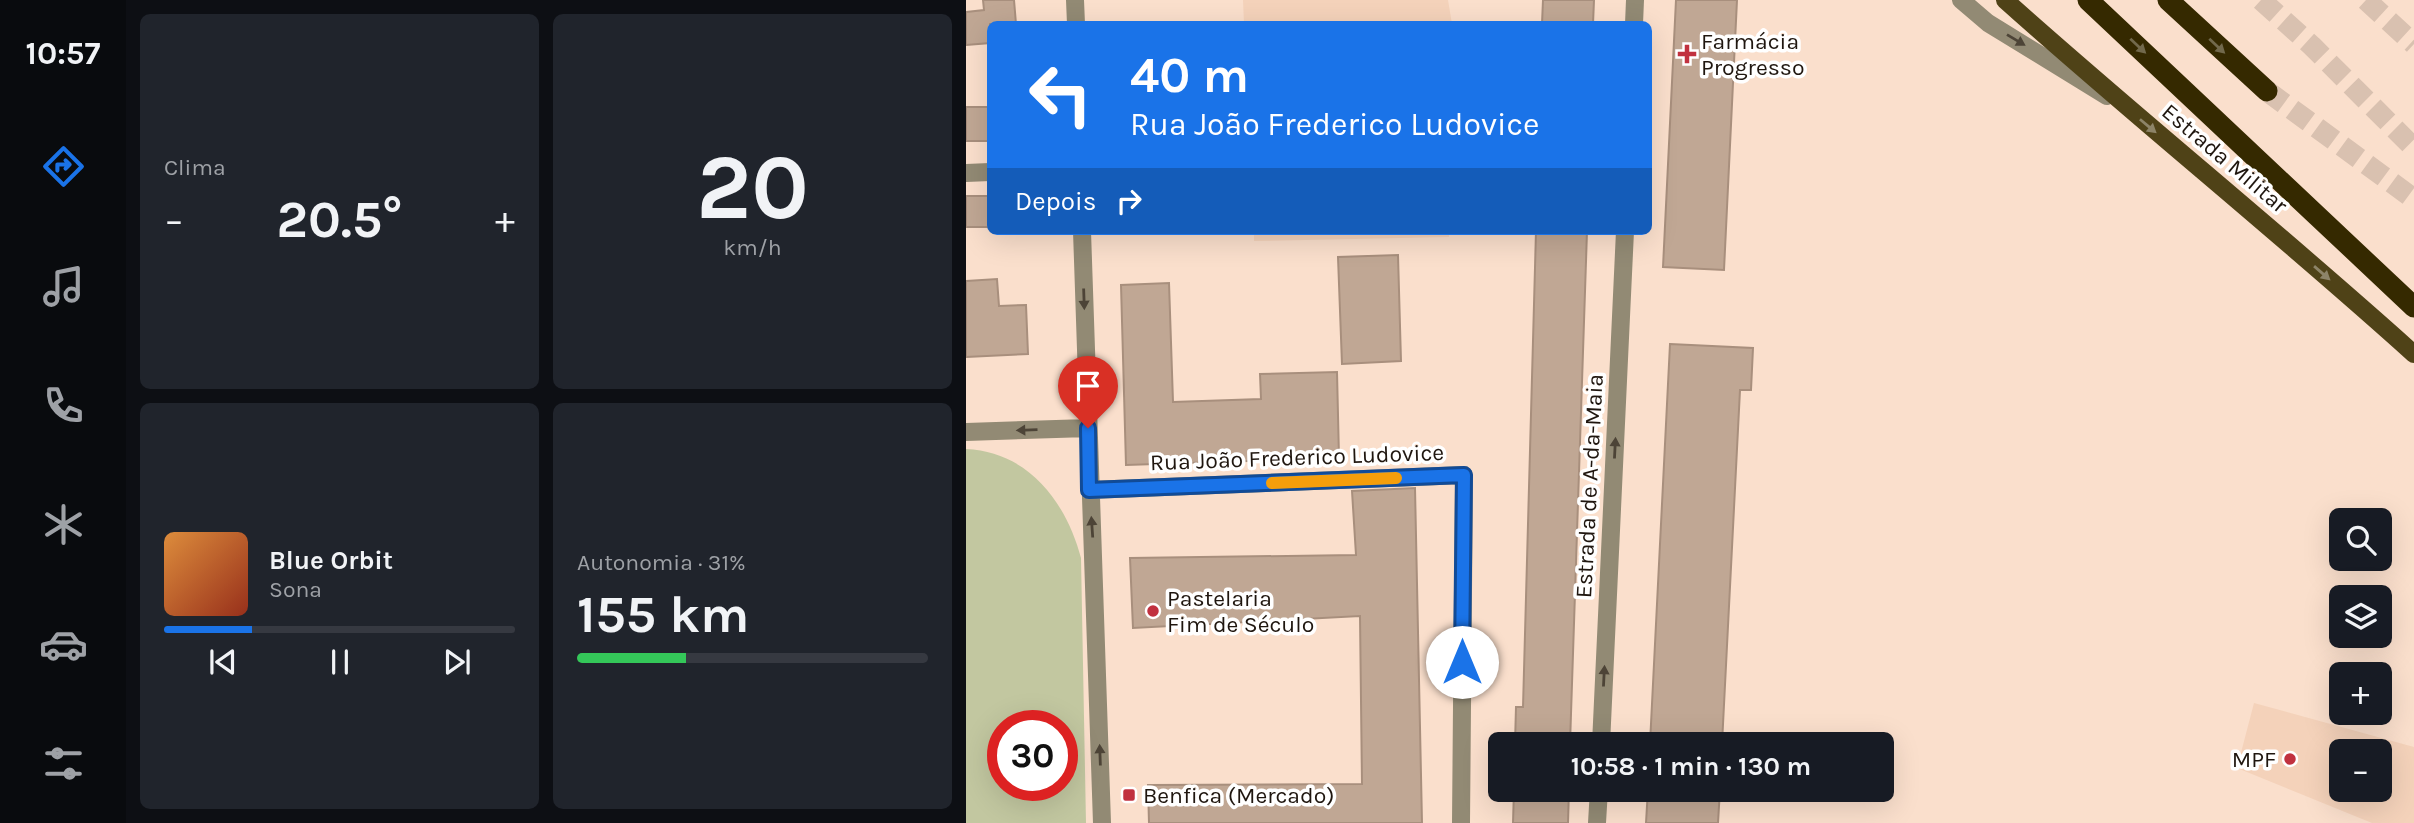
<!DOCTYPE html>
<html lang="pt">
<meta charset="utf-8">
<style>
body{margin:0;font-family:Karla,sans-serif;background:#20242c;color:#f1f3f6;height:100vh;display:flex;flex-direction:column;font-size:26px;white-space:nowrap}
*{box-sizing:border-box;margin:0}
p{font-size:23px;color:#9ea1a6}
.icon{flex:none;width:38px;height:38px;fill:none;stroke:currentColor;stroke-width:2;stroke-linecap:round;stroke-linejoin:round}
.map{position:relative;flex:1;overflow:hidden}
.side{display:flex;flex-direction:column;gap:14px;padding:14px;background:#0d0f14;width:840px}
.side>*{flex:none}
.hud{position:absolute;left:21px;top:21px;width:665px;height:214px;border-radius:10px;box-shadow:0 7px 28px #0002;background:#1a73e8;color:#fff;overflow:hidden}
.fabs{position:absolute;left:1363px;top:508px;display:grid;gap:14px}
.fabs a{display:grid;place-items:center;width:63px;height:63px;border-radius:10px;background:#171b24;box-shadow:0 7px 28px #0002;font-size:35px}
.speed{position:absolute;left:21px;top:710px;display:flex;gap:14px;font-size:35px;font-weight:700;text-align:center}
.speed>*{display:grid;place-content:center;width:91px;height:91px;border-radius:50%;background:#171b24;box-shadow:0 7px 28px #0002;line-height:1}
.speed .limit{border:10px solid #d22;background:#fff;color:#111}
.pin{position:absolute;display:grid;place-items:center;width:60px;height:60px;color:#fff;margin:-72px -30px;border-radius:50% 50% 50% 0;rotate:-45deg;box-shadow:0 0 7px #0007}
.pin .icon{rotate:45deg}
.me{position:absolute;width:77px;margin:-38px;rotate:0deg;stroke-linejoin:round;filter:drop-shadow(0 0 5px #0008)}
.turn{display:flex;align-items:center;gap:24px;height:147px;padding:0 28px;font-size:32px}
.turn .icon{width:91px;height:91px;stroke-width:2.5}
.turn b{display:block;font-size:49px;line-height:60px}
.then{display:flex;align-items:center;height:66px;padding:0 28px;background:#0003;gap:14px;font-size:26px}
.big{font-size:52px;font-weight:700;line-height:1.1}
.side .tile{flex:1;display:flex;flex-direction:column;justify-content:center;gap:10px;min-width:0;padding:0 24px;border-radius:10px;background:#20242c}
.side .dial{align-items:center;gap:0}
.dial b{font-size:91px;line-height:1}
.song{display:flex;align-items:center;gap:21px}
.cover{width:84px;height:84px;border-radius:10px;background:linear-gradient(135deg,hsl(30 70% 55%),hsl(10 70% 35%))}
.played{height:7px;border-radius:4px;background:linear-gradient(90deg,#1a73e8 25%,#363941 25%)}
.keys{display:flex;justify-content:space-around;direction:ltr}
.heat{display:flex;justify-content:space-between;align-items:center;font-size:38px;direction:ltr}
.charge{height:10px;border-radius:5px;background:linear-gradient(90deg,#34c759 31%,#363941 0)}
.side .tiles{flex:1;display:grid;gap:14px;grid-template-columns:repeat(2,1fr)}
.trip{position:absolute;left:522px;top:732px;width:406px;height:70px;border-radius:10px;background:#171b24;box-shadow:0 7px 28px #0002;font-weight:700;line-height:70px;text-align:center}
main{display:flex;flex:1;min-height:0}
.tab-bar{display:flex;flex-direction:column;width:126px;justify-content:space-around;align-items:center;background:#090b0e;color:#9ea1a6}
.tab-bar .icon{width:49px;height:49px}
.tab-bar .selected{color:#1a73e8}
.tab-bar b{font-size:32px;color:#f1f3f6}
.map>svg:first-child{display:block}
</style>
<main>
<nav class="tab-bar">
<b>10:57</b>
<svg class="icon selected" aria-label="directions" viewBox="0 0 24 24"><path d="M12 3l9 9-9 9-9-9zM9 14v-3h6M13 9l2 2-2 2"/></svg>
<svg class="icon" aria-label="music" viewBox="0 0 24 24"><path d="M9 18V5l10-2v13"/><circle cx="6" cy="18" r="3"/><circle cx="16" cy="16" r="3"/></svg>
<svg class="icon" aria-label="phone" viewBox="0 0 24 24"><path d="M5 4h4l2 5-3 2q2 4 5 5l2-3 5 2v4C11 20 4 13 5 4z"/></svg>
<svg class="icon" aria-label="climate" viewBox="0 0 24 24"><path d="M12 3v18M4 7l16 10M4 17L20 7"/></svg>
<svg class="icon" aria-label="car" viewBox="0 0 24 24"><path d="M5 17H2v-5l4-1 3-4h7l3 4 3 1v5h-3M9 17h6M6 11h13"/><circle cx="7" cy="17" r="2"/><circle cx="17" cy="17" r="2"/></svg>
<svg class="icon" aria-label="filters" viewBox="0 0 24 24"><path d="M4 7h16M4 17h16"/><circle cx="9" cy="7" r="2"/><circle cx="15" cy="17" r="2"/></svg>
</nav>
<section class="side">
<div class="tiles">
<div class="tile"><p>Clima</p>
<div class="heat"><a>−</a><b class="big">20.5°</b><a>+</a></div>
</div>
<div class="tile dial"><b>20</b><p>km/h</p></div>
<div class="tile">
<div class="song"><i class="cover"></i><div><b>Blue Orbit</b><p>Sona</p></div></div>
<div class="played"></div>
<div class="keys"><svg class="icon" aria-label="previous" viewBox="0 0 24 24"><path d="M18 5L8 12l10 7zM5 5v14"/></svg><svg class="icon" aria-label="pause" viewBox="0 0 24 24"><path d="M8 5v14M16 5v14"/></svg><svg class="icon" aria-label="next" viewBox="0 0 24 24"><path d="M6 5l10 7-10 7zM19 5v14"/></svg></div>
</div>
<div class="tile"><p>Autonomia · 31%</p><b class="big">155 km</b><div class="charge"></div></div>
</div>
</section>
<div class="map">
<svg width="1448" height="823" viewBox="0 0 1448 823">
<rect width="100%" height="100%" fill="#fadfcc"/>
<!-- built -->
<path fill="#f4d2ba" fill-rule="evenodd" d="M277,0h205l4,24h-208z
M288,231h195v6l-195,4z
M1288,703l160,44v76h-42l-135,-55zM1376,751h38v38h-38z"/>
<!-- green -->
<path fill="#c2c7a0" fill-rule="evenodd" d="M0,449c63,3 100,53 115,109l5,265h-120zM37,726h59v60h-59z"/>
<!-- building -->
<path fill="#c0a794" stroke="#a88f7d" stroke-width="2" d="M17,0h31l2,24h-26v19l-24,2v-33l18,-2z
M577,0h51l-1,24h-51z
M710,0h61l-13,270 -61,-3z
M0,107h24v34h-24z
M0,196h24v31h-24z
M570,231h51l-17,513h-55l1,-37h7z
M432,255l3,106 -59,3 -4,-107z
M31,279l2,27 27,-1 2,49 -62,3v-76z
M203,283l4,119 88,-3 -1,-25 77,-2 2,86 -213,7 -5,-180z
M704,344l83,4 -2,42h-11l-18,354h-72z
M449,488l7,335h-273l-1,-38 214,-1 -2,-168 -227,12 -3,-70 226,-3 -4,-64z
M548,789h55l-1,34h-55z
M682,789h72l-2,34h-72z"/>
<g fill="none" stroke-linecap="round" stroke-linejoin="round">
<!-- highway-tunnel -->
<path stroke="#d9c1b0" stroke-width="21" stroke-dasharray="21 10" stroke-linecap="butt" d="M1295,0l51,46 102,102
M1400,0l48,44
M1301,91l147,108"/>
<!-- minor -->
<path stroke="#928a74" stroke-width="18" d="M109,0l1,24
M995,0l27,23 119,73
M668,24l1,-24
M0,173l24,-1
M116,231l20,592
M0,432l122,-4
M123,490l375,-15 -3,348
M635,744l24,-513
M631,823l2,-34"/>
<!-- major -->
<path stroke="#4f4217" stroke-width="18" d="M1039,0c134,120 275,233 409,354"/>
<!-- highway -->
<path stroke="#352900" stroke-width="21" d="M1122,0l326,307
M1202,0l99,91"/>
</g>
<!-- one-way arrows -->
<defs><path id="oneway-solid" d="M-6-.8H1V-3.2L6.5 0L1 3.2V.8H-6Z" transform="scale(1.75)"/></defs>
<g fill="#4d4437">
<use href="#oneway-solid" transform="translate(1050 40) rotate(31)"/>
<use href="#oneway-solid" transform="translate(118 299) rotate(88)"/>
<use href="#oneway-solid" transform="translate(61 430) rotate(178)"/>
<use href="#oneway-solid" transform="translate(649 448) rotate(-87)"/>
<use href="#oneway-solid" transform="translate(126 527) rotate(-94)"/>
<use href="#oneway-solid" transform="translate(638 676) rotate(-87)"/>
<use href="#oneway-solid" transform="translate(134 755) rotate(-92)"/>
</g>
<g fill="#72694c">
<use href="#oneway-solid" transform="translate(1172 46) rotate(43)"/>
<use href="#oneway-solid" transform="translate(1251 46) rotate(43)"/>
</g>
<g fill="#8d8468">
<use href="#oneway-solid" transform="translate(1182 126) rotate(40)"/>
<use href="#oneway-solid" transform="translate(1356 273) rotate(41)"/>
</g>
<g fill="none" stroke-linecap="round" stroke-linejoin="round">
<defs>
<path id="route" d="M122,428l1,62 375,-15 -2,187"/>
</defs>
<!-- route casing -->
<use href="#route" stroke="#114b97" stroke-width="18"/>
<!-- route -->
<use href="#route" stroke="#1a73e8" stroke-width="12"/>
<!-- slow -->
<path stroke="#f59e0b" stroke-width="12" d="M306,483l124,-5"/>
</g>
<!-- markers -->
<g fill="#c1313f" stroke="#fff" stroke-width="2.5">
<path d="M717.5 43.5h7v7h7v7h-7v7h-7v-7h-7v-7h7z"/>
<circle cx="187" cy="611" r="7"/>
<circle cx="1324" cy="759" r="7"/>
<rect x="156" y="788" width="14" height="14" rx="3.5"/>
</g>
<g text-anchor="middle" stroke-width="7" stroke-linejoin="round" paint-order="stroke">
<!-- poi labels -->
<g font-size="23" fill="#1f160f" stroke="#fff" text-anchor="start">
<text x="735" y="49">Farmácia<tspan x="735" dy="26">Progresso</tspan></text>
<text x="201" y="606">Pastelaria<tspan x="201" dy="26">Fim de Século</tspan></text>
<text x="1310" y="767" text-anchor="end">MPF</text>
<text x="177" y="803">Benfica (Mercado)</text>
</g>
<!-- street labels -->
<g font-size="23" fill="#1f160f" stroke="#fff">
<text transform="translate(1259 158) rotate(40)" y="8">Estrada Militar</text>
<text transform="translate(331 457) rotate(-2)" y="8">Rua João Frederico Ludovice</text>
<text transform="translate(623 486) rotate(-87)" y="8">Estrada de A-da-Maia</text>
</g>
</g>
</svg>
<div class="fabs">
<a><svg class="icon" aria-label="search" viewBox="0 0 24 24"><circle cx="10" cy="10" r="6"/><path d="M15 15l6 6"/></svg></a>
<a><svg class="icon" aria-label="layers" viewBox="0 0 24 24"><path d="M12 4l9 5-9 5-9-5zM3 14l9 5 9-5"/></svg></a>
<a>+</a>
<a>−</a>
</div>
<div class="speed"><div class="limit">30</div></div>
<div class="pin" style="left:122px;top:428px;background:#d93025"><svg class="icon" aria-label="arrive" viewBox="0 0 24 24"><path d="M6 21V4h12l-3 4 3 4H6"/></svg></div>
<svg class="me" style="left:496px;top:662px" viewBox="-20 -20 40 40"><circle r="19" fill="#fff"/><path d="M0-13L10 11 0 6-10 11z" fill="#1a73e8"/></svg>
<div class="trip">10:58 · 1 min · 130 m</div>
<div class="hud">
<div class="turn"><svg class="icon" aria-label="left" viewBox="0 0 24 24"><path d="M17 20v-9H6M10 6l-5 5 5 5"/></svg><div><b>40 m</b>Rua João Frederico Ludovice</div></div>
<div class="then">Depois<svg class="icon" aria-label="right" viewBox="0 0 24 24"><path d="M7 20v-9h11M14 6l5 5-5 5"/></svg></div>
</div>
</div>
</main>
